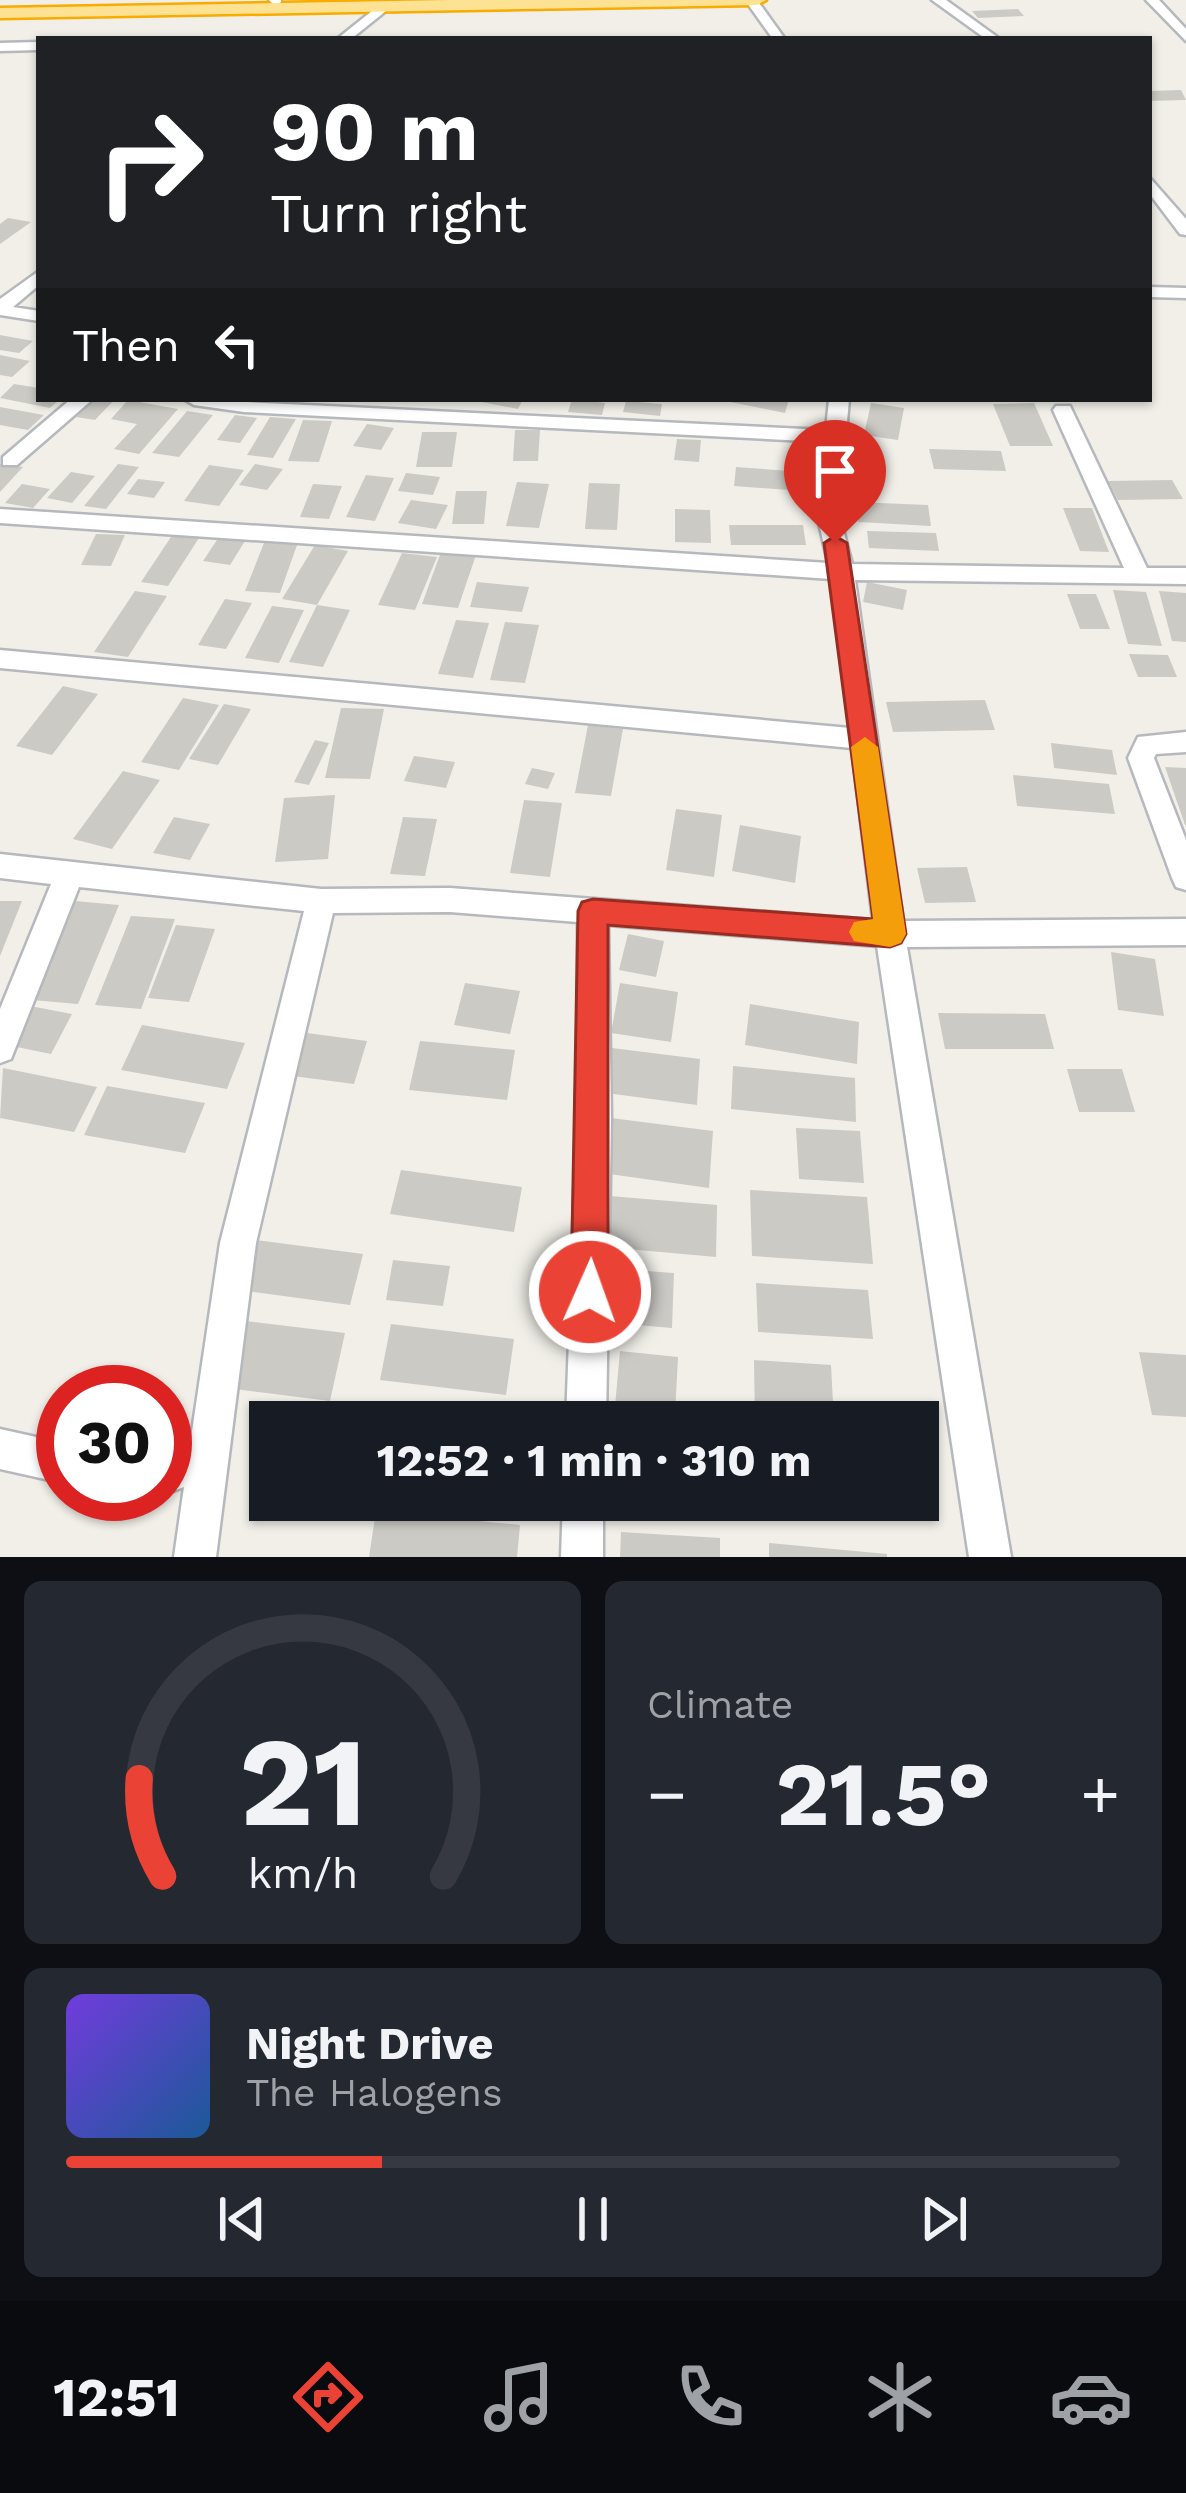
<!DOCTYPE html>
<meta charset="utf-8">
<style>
body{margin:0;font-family:"Work Sans",sans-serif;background:#242831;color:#f1f3f6;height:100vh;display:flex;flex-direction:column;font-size:45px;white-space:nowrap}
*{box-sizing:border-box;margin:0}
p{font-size:39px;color:#9ea1a6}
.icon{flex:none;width:66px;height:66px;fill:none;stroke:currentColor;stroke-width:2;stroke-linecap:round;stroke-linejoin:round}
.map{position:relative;height:1557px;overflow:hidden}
.side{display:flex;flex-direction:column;gap:24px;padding:24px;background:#0d0f14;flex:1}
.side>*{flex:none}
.banner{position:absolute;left:36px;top:36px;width:1116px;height:366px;border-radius:0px;box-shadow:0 3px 9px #0004;background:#202124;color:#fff;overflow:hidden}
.speed{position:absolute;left:36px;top:1365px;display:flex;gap:24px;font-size:60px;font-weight:700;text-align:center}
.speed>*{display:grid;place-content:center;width:156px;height:156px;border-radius:50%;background:#171b24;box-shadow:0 3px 9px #0004;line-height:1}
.speed .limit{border:18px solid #d22;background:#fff;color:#111}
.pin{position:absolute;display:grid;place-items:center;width:102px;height:102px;color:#fff;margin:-123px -51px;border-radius:50% 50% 50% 0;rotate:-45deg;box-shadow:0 0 12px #0007}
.pin .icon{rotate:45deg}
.me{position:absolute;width:132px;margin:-66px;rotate:2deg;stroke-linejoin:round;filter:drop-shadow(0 0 9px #0008)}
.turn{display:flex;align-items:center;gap:42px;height:252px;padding:0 36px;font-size:54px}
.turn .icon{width:156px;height:156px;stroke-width:2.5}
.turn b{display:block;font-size:84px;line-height:102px}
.then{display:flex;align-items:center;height:114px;padding:0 36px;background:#0003;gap:24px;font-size:45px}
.big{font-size:90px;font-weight:700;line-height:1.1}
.side .card{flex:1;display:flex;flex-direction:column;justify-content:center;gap:18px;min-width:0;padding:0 42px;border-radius:18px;background:#242831}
.side .dial{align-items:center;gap:0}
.dial svg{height:312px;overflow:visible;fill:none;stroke:#363941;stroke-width:7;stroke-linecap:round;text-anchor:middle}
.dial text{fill:#f1f3f6;stroke:none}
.song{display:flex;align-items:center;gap:36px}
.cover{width:144px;height:144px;border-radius:18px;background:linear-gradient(135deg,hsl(260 70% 55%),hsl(210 70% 35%))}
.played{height:12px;border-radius:6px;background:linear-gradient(90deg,#ea4335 30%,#363941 30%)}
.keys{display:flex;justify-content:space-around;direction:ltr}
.heat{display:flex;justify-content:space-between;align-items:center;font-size:66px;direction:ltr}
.side .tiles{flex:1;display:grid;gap:24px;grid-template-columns:1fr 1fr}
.card:last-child{grid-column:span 2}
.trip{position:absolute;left:249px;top:1401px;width:690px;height:120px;border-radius:0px;background:#171b24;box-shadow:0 3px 9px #0004;font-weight:700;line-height:120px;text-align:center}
.tab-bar{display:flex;height:192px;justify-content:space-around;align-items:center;background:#090b0e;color:#9ea1a6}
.tab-bar .icon{width:84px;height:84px}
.tab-bar .selected{color:#ea4335}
.tab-bar b{font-size:54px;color:#f1f3f6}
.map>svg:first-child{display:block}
</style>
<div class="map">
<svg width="1186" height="1557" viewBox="0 0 1186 1557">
<rect width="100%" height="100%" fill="#f1efe8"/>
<!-- building -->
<path fill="#cccac5" d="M1018,9l6,7 -46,2 -6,-7z
M1181,90l5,10 -37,1v-10z
M8,218l23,4 -31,22v-20z
M0,335l33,6 -14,12 -19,-3z
M0,355l30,6 -18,16 -12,-2z
M14,384l25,4v11h21l-10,9 -50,-10z
M86,399h29l-20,21 -25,-4z
M466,399h57l-5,10z
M572,399l33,4 -3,12 -34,-3z
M716,399h73l-4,14z
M128,400l50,9 -39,45 -25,-5 23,-25 -26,-5z
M626,401l36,3 -2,12 -37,-4z
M871,403l33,5 -6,32 -34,-5z
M1034,403l19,43h-43l-17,-42z
M0,407l44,8 -16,15 -28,-5z
M187,411l26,4 -34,42 -27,-4z
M235,415l22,3 -17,25 -23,-3z
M270,417l26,2 -23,39 -26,-3z
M303,420l29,1 -13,41 -31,-1z
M367,424l27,4 -13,22 -28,-4z
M515,430h25l-2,31h-25z
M422,432h35l-5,35h-36z
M677,439l24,1 -2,22 -25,-2z
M929,449l72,2 5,20 -72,-2z
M0,464l23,3 -23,25z
M118,464l21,3 -33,42 -22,-3z
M255,464l28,5 -16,21 -28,-5z
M209,465l35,5 -25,36 -35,-5z
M736,467l54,4 -1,19 -55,-4z
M71,472l24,4 -23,27 -25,-5z
M406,473l34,4 -7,18 -35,-4z
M366,475l28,3 -19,43 -29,-4z
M138,479l27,3 -11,16 -27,-4z
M1172,480l11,19 -65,1 -10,-19z
M517,482l32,2 -10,44 -33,-2z
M589,483l31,1 -3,46 -32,-1z
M22,484l28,5 -17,19 -28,-5z
M313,484l29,2 -13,33 -29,-2z
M456,491h31l-3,33h-32z
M411,500l37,5 -12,24 -38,-6z
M856,502l72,3 3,21 -73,-4z
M1063,508h29l17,44 -29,-1z
M675,509l35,1 1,33 -36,-1z
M729,525h74l3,20h-75z
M867,531l69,2 3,18 -70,-3z
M96,534l29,1 -14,31 -30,-1z
M173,534l26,4 -31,48 -27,-4z
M219,537l26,4 -15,24 -27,-4z
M264,543l33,2 -17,48 -35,-2z
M315,545l33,6 -31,54 -35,-6z
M441,552l35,3 -18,53 -36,-4z
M402,553l35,4 -22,53 -37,-5z
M477,582l52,5 -7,25 -52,-5z
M867,582l40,8 -4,20 -40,-8z
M1113,590l33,2 16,54 -34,-2z
M135,591l32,5 -39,61 -34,-5z
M1159,591l27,2v49l-14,-1z
M1067,594h29l14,35h-30z
M225,599l27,4 -26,46 -28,-4z
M317,605l33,5 -27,57 -34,-5z
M272,606l32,4 -25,53 -34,-5z
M456,620l33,3 -16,55 -35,-4z
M505,622l34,3 -14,58 -35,-3z
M1129,654l39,1 9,22h-39z
M63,686l35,8 -46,61 -36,-9z
M183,698l36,7 -40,65 -38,-8z
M985,700l10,30 -102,2 -7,-30z
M224,704l27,5 -33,56 -29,-6z
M341,708l43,1 -14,70 -45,-1z
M588,725l35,4 -12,67 -36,-3z
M315,740l14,3 -20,42 -15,-3z
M1051,743l61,7 5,25 -63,-7z
M414,756l41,6 -9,26 -42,-7z
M1165,767l21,1v57h-1z
M532,768l23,5 -7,16 -23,-5z
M123,771l37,9 -48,69 -39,-10z
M1013,775l96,9 6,30 -98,-8z
M335,795l-7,64 -53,3 9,-64z
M524,800l38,3 -12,74 -40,-4z
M676,809l46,6 -8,62 -48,-7z
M174,817l36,7 -20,36 -37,-7z
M403,817l34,2 -12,57 -35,-2z
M740,825l61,11 -6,47 -63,-12z
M967,867l9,35 -51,1 -8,-35z
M0,901h22l-22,55z
M75,901l44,4 -41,99 -46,-4z
M131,916l44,3 -34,90 -46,-4z
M176,925l39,4 -26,73 -41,-4z
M628,934l36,7 -8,36 -37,-7z
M1111,952l44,7 9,57 -46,-6z
M465,983l55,8 -10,43 -56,-9z
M620,983l58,9 -7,50 -60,-9z
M750,1004l109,18 -2,42 -112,-19z
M30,1006l42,8 -21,40 -44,-9z
M938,1013l107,1 9,35h-109z
M142,1025l103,18 -18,46 -106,-19z
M307,1033l60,8 -13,43 -61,-8z
M420,1041l95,9 -8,50 -98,-10z
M612,1048l88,11 -3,46 -91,-12z
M733,1066l122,12 1,44 -125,-13z
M3,1068l94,19 -23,45 -74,-14z
M1067,1069h55l13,43h-56z
M107,1086l98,17 -20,50 -101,-18z
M603,1117l110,14 -4,57 -114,-16z
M796,1128l64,3 4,52 -65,-4z
M401,1170l121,17 -8,45 -124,-18z
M750,1190l117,7 6,67 -121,-8z
M598,1195l119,10 -1,52 -122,-11z
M256,1240l107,14 -13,51 -110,-15z
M393,1260l57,6 -7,40 -57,-6z
M606,1268l68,5 -2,55 -70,-6z
M756,1283l112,7 5,49 -115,-7z
M246,1321l99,12 -15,68 -103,-13z
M391,1324l123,15 -8,56 -126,-15z
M620,1351l58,6 -3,57 -60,-8z
M1139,1352l47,3v62l-34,-2z
M754,1360l77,5 3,57h-79z
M781,1500h114l3,21 -116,-5z
M376,1511l144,14 -3,32h-148z
M621,1532l99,6v19h-100z
M769,1543l118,11v3h-118z"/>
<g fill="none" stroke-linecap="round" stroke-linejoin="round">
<defs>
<path id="minor" d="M269,0h12v2l-6,4z
M745,0h12l28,39h-12z
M932,0h14l54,39h-14z
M1146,0h13l27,29v12z
M382,3l10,3 -41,33h-14z
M39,42v8l-39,1v-8z
M1149,177l37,42v16l-6,-1 -31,-41z
M39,271v14l-26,22 26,4v10l-39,-6v-16z
M1149,287l37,1v10l-37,-1z
M71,399h22l-76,66h-14v-8z
M184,399l642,31 3,-31h20l-10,115 13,50 272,4 -71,-158 3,-4h14l77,162h39v16l-331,-4 48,341 283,-2v26l-279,2 104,610h-42l-92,-611 -269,-21 3,193 -5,304h-40l11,-304 1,-196 -128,-10 -117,1 -77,330 -40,314h-42l10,-70 -19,7v-40l25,-9 30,-202 84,-332 -225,-24 -68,172 -11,4v-54l51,-125 -51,-6v-24l321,35 129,-1 423,32 -21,-172 -852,-80v-18l850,78 -19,-149 -831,-56v-14l828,54 -11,-49 8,-72 -581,-30 -50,-7z
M1186,732v20l-30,2 -2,4 32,82v50l-10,-3 -4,-9 -44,-120 10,-21z
M0,1429l63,14v40l-63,-14z
M563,1500h40v57h-42z"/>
<path id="highway" d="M449,0h317l-9,5 -757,13v-10z"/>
</defs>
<!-- minor casing -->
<use href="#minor" stroke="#b5b8bc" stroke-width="5"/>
<!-- highway casing -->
<use href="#highway" stroke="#f9ab00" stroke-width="5"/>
<!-- minor -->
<use href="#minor" fill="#fff" fill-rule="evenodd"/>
<!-- highway -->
<use href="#highway" fill="#fde293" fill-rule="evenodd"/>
</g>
<!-- route -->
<path fill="#ea4335" stroke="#982c22" stroke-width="3" d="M835,536l12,7 59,391 -5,9 -11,4 -282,-22v367l-5,13 -13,5 -14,-5 -5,-13 7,-381 4,-9 11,-3 280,20 -49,-376z"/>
<!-- slow -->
<path fill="#f59e0b" d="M865,737l13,10 28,187 -5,9 -11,4 -36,-6 -5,-9 5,-10 19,-3 -22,-172z"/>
</svg>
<div class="speed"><div class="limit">30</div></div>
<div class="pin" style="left:835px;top:543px;background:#d93025"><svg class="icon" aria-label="arrive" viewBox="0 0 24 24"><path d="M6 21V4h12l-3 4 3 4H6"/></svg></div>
<svg class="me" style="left:590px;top:1292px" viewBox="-20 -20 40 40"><circle r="17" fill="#ea4335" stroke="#fff" stroke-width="3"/><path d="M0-11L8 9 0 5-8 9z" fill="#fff"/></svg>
<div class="trip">12:52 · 1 min · 310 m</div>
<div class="banner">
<div class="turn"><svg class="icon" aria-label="right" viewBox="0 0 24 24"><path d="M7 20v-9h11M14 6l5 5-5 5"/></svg><div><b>90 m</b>Turn right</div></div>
<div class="then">Then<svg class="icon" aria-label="left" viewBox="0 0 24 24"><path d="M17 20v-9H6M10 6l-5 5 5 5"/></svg></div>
</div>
</div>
<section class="side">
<div class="tiles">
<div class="card dial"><svg viewBox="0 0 100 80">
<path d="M14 69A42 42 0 1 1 86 69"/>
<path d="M14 69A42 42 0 0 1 8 44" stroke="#ea4335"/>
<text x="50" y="56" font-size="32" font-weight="700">21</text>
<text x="50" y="72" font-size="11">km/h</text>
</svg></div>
<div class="card"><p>Climate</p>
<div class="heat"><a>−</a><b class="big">21.5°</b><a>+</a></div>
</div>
<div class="card">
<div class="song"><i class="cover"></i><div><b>Night Drive</b><p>The Halogens</p></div></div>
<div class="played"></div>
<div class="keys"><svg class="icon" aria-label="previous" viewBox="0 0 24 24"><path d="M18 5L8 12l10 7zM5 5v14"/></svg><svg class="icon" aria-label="pause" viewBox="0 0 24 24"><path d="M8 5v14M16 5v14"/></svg><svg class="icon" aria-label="next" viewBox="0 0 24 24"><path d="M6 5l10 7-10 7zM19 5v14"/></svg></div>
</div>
</div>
</section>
<nav class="tab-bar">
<b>12:51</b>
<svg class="icon selected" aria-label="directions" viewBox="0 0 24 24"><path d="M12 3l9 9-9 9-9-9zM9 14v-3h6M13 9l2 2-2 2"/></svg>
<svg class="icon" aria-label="music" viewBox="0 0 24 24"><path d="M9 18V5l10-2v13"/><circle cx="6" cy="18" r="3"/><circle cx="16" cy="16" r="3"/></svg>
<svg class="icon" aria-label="phone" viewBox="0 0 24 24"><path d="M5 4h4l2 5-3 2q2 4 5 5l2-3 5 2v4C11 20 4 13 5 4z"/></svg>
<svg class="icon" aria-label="climate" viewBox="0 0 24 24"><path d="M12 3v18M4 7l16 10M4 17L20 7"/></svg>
<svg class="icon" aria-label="car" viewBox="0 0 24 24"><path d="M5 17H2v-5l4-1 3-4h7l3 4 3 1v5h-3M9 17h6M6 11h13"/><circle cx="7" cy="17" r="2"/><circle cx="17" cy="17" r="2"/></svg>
</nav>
